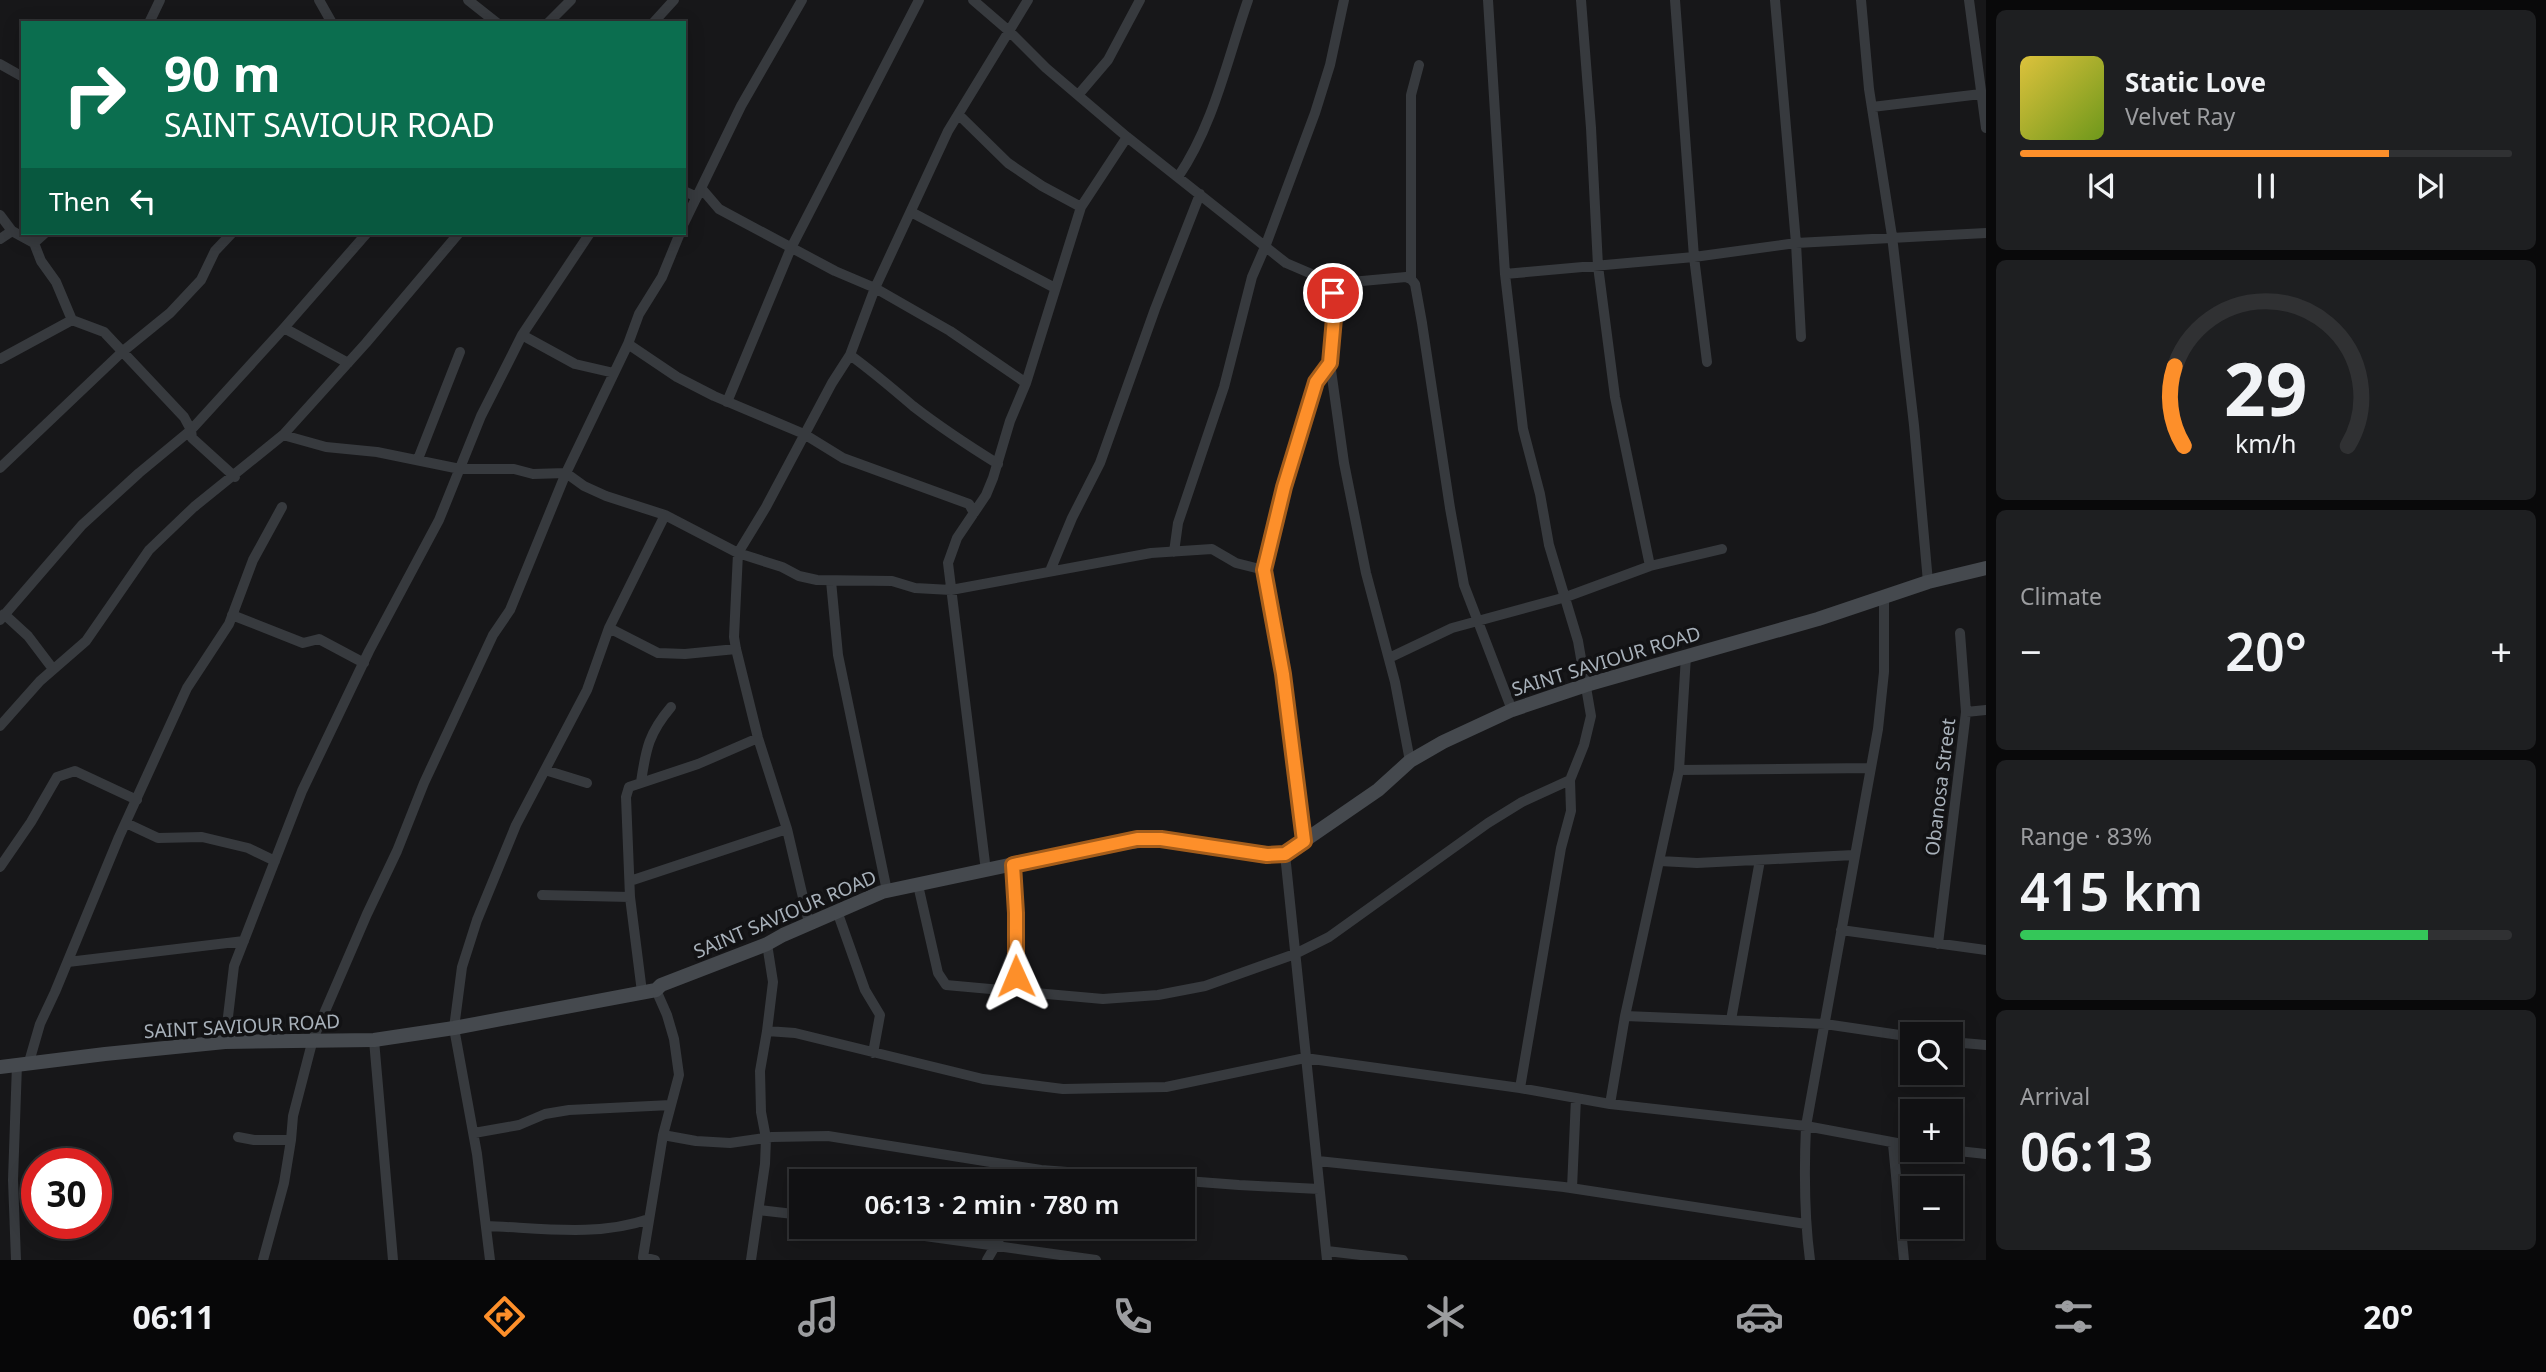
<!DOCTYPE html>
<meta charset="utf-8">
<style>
body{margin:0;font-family:"Noto Sans",sans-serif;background:#1e1f21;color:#f1f3f6;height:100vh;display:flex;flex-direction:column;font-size:26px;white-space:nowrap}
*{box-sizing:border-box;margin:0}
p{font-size:23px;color:#9c9da0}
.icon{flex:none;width:38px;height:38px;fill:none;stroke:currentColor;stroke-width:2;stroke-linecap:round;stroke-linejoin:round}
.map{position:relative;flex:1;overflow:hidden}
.side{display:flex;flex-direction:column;gap:10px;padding:10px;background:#09090a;width:560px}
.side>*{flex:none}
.top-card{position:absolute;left:21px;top:21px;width:665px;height:214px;border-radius:0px;box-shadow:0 4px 18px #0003,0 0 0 2px #303133;background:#0b6e4f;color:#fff;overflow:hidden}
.tools{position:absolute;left:1900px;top:1022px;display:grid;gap:14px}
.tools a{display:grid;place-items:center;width:63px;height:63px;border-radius:0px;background:#111113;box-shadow:0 4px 18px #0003,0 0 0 2px #303133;font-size:35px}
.speed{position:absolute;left:21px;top:1148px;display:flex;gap:14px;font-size:35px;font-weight:700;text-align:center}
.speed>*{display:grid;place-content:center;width:91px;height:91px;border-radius:50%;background:#111113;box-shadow:0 4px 18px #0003,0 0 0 2px #303133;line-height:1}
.speed .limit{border:10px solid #d22;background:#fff;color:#111}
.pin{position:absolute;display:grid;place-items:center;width:60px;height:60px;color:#fff;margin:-30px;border:4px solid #fff;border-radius:50%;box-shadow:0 2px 7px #0007}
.me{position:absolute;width:77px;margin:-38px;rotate:359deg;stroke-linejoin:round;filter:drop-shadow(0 0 5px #0008)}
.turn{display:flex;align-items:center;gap:24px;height:147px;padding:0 28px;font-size:32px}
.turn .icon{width:91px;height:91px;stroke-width:2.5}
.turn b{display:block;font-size:49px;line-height:60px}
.then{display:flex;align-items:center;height:66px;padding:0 28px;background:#0003;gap:14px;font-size:26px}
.big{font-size:52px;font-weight:600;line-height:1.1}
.side .widget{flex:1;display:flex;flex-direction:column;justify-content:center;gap:10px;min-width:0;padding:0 24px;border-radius:10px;background:#1e1f21}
.side .dial{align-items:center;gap:0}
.dial svg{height:182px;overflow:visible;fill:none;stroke:#303133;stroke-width:7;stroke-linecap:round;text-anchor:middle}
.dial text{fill:#f1f3f6;stroke:none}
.song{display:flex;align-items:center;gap:21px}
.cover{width:84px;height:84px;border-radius:10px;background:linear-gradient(135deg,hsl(50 70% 55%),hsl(80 70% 35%))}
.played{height:7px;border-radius:4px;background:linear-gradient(90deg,#fd8f2a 75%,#303133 75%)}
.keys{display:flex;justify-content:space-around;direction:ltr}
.heat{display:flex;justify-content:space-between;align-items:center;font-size:38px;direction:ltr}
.charge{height:10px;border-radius:5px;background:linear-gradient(90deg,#34c759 83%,#303133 0)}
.trip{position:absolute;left:789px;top:1169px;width:406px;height:70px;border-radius:0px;background:#111113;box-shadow:0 4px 18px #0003,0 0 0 2px #303133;font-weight:600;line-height:70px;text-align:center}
.dock{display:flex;height:112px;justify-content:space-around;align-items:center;background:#070708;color:#9c9da0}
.dock .icon{width:49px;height:49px}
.dock .on{color:#fd8f2a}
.dock b{font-size:32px;color:#f1f3f6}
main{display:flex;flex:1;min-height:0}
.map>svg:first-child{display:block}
</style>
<main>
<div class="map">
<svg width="1986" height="1260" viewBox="0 0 1986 1260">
<rect width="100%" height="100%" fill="#171719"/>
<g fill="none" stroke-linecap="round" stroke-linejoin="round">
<!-- street -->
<path stroke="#373a3e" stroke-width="10" d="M319,0l13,23
M468,0l29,23
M973,0l36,31 37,37 81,69 159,126 35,15 8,6 6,23 -5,56 14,100 22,110 29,109 15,79
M1488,0l17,274 189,-17 102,-14 190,-10
M1581,0l10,128 7,138 17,131 35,169
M1675,0l19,257 13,105
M1775,0l21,243 5,94
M1861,0l8,89 23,147 22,189 14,157
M1969,0l17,128
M149,23l11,-23
M548,23l23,-23
M653,23l21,-23
M0,64l23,13
M1419,65l-8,30v184l4,5 7,39 28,185 14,77 48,125
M1079,94l29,-34 32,-60
M1872,107l109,-13
M959,115l49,48 34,23 39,21
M1178,177c36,-53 49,-117 70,-177
M701,188l18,21 116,62 40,17 75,43 76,52
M684,191l13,6
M911,212l144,76
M0,215l12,16 22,12 7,18 15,21 16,38 32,12 80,85 7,13 1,8 43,39
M684,223l57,-117 61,-106
M0,239l12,-8
M34,243l11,-10
M1329,284l77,-7 5,2
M284,328l64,35
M522,335l53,29 39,9
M628,344l49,33 37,19 90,38 39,24 126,46 5,9
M850,355c22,16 42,33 63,51 27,21 56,40 85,58
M0,359l72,-39
M727,402l64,-154 128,-248
M283,435l43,12 51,5 83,17h54l19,5 33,-1 18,13 22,10 59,19 73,38 44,14 17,9 18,4 75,1 23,7 36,2 200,-37 61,-4 24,14 28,7
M418,459l42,-107
M0,468l122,-116 48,-39 31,-33 14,-29 17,-18
M1174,552l4,-29 46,-136 28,-110 13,-30 50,-134 15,-48 14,-65
M1050,571l22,-53 28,-55 55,-154 45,-115
M831,581l7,74 49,236
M4,614l24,22 25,33
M232,615l71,28 16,-4 45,24
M0,620l82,-95 57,-52 52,-43 93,-102 83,-95
M609,628l49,25 27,1 51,-5
M1389,658l63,-30 114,-31 84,-31 72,-17
M1966,712l20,-2
M0,726l40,-45 46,-40 63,-91 45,-43 89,-72 83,-92 93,-110
M545,770l42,13
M1679,770l192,-2
M641,782c5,-34 8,-49 30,-75
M126,823l32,15 44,-1 46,11 27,13
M1304,841l-21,-167 -19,-104 20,-83 32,-105 14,-19
M1285,854l42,406
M1660,861l37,2 157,-8
M1012,865l4,48v63l-2,13
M0,867l31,-45 26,-45 18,-6 62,29
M986,871l-38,-308 9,-25 29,-43 7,-17 17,-57 16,-38 55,-176 46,-70
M630,881l157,-52
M918,885l20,88 8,12 157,14 55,-4 47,-9 90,-32 34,-17 159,-114 34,-21 48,-22 14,-35 7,-29 -13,-75 -29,-96 -9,-51 -17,-65 -18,-155
M542,895l88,2
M837,911l28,79 15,25 -7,38
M809,923l-22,-94 -29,-91 -22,-89 -2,-12 4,-84 28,-46 66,-124 18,-28 25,-67 73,-157 80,-131
M1841,930l145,20
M767,944l6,38 -6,49 28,2 188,46 80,10 103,-2 139,-29 215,30 90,16 196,22 107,20
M1938,944l28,-232 -6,-79
M68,962l176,-21
M642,992l-12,-95 -4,-100 3,-10 69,-23 60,-26
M1625,1016l200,8 88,13
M1731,1020l29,-160
M374,1040l19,220
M225,1042l9,-76 68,-175 67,-140 70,-131 42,-104 31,-61 10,-20 68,-102
M1951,1042l35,3
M29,1062l11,-38 15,-32 64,-155 68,-149 42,-64 24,-64 29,-53
M1520,1088l41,-240 10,-37 -1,-31
M1610,1104l15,-88 54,-246 7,-114
M474,1133l45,-8 26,-11 24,-4 102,-5
M663,1135l33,6 34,2 42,-6 56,-1 213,34 198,15 80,4
M238,1137l16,3h37
M1893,1144l11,116
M1949,1150l37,4
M1318,1161l246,26 242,37
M1572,1188l4,-90
M759,1210l43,5
M487,1226c53,2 111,11 162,-7
M877,1227l48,9 171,24
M1327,1251l76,9
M16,1260l-3,-80 4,-116
M263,1260l21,-77 7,-43 2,-24 20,-77 54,-125 30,-63 27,-68 69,-148 17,-25 56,-137 62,-129 11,-30 23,-37 18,-44
M490,1260l-13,-106 -23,-126 8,-61 15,-47 39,-95 71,-135 22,-62 56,-113
M655,1260l-12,-3 20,-122 16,-60 -5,-36 -7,-24 -11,-25
M751,1260l14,-96 1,-26 -5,-26 -1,-41 7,-40
M987,1260l19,-33
M1810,1260c-6,-45 -6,-89 -4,-134l72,-397 6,-57v-76"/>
<!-- secondary -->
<path stroke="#45494e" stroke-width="14" d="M0,1067l105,-13 120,-12 149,-2 80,-12 202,-38 5,-5 106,-41 16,-9 99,-43 226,-48 53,-5 84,13 40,2 93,-64 32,-29 33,-19 69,-32 74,-25 232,-66 110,-37 58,-14"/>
</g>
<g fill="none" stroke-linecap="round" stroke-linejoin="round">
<defs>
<path id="route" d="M1016,976v-63l-3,-48 124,-26h24l106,16 18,-1 19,-13 -21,-167 -19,-104 20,-83 32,-105 14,-19 5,-56 -2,-14"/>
</defs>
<!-- route casing -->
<use href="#route" stroke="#a45d1b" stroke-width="18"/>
<!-- route -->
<use href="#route" stroke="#fd8f2a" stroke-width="12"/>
</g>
<g text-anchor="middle" stroke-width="7" stroke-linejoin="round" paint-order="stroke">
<!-- street labels -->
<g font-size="19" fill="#a8b1ba" stroke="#121214">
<text transform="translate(1606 661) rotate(-17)" y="7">SAINT SAVIOUR ROAD</text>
<text transform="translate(1940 787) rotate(-83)" y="7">Obanosa Street</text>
<text transform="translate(785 914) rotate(-23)" y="7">SAINT SAVIOUR ROAD</text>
<text transform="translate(242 1026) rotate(-3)" y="7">SAINT SAVIOUR ROAD</text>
</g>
</g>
</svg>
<div class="tools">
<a><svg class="icon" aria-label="search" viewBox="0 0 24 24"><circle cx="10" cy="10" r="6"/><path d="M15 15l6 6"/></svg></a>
<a>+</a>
<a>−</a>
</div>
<div class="speed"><div class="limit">30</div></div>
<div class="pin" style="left:1333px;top:293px;background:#d93025"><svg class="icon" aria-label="arrive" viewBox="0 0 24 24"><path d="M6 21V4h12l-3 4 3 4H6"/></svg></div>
<svg class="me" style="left:1016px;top:976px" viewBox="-20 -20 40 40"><path d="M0-17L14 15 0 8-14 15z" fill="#fd8f2a" stroke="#fff" stroke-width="4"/></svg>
<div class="trip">06:13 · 2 min · 780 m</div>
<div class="top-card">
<div class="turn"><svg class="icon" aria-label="right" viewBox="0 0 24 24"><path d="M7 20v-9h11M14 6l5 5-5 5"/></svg><div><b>90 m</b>SAINT SAVIOUR ROAD</div></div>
<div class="then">Then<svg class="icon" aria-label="left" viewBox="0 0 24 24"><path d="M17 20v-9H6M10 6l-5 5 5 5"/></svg></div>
</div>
</div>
<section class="side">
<div class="widget">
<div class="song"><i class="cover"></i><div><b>Static Love</b><p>Velvet Ray</p></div></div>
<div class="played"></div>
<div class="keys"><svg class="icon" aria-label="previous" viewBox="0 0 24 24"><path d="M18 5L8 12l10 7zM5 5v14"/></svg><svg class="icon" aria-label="pause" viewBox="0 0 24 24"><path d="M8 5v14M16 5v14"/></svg><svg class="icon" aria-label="next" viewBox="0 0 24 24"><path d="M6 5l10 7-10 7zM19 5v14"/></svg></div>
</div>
<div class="widget dial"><svg viewBox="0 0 100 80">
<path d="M14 69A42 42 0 1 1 86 69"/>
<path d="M14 69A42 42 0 0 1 10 34" stroke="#fd8f2a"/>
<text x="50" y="56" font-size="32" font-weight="700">29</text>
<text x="50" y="72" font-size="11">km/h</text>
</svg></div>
<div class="widget"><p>Climate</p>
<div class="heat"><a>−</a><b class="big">20°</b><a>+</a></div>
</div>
<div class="widget"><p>Range · 83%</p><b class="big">415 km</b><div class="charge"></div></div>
<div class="widget"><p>Arrival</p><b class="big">06:13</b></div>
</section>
</main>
<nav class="dock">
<b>06:11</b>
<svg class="icon on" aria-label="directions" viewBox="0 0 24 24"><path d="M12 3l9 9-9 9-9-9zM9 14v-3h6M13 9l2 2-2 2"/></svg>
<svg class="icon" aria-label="music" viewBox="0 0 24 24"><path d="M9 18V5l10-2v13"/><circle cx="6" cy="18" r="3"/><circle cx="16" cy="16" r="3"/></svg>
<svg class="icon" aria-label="phone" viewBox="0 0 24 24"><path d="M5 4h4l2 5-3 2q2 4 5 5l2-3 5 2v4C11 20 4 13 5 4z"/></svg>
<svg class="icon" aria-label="climate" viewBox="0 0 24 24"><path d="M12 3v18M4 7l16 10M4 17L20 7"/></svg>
<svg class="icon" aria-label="car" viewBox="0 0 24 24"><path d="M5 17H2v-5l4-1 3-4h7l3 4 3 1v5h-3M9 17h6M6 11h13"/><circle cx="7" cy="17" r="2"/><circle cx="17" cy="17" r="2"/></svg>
<svg class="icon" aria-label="filters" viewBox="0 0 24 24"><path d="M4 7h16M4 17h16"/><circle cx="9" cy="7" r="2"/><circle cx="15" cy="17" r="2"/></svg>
<b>20°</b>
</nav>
